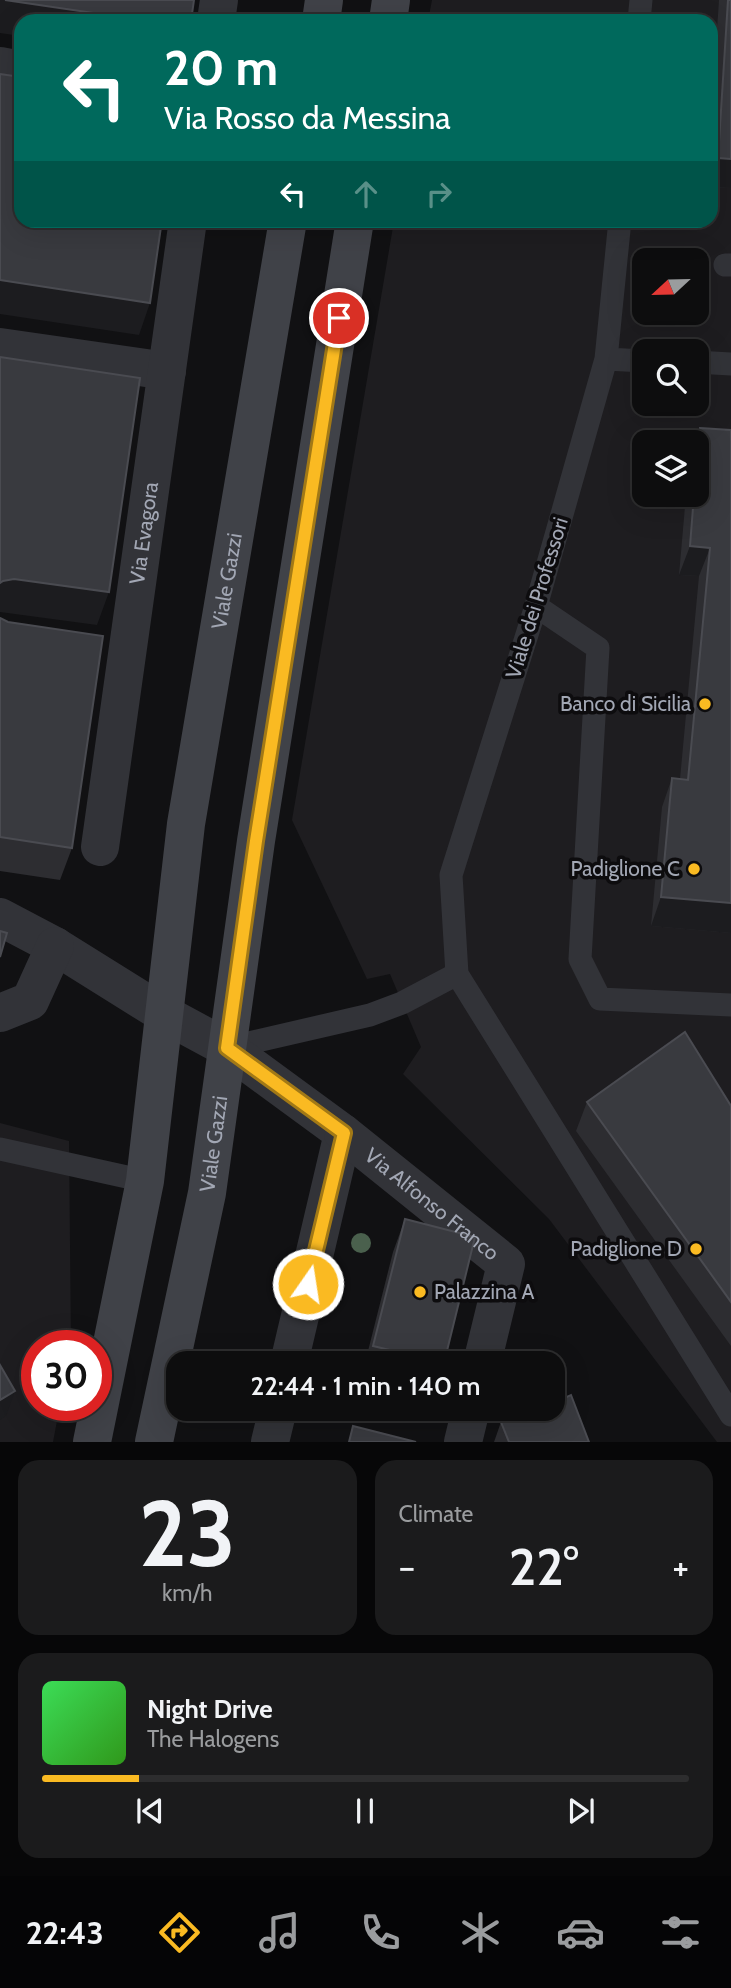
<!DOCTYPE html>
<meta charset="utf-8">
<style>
body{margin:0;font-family:Cabin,sans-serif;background:#1b1b1c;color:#f1f3f6;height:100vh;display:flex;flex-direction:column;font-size:26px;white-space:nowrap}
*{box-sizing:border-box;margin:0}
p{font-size:23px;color:#9a9c9e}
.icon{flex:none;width:38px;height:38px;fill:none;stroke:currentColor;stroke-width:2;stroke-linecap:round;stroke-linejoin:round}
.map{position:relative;height:1442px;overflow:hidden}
.side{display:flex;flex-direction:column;gap:18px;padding:18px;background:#070708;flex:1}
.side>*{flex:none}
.guide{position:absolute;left:14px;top:14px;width:704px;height:214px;border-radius:21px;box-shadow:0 7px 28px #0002,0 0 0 2px #2d2d2e;background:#00695c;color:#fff;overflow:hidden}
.needle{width:46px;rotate:248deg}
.fabs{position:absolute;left:632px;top:248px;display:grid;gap:14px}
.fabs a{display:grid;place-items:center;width:77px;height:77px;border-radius:14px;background:#0d0d0e;box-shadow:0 7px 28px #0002,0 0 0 2px #2d2d2e;font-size:35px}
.speed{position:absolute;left:21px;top:1330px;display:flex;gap:14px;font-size:35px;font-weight:700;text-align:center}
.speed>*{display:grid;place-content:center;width:91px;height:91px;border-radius:50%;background:#0d0d0e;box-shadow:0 7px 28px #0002,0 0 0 2px #2d2d2e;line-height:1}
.speed .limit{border:10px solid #d22;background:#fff;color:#111}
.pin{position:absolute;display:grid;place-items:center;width:60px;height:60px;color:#fff;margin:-30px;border:4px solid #fff;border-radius:50%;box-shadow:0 2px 7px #0007}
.me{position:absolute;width:77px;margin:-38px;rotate:13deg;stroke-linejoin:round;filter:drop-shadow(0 0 5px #0008)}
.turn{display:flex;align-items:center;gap:24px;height:147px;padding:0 35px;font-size:32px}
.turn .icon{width:91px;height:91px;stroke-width:2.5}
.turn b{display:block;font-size:49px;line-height:60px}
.lanes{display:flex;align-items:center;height:66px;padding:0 35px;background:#0003;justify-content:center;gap:35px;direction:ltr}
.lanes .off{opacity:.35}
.big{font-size:52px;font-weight:600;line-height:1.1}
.side .tile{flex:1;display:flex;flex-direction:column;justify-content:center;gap:10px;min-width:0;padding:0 24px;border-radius:21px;background:#1b1b1c}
.side .dial{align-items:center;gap:0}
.dial b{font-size:91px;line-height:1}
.song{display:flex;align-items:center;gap:21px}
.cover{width:84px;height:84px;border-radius:10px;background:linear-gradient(135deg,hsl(130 70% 55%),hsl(110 70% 35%))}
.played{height:7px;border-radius:4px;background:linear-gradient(90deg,#faba22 15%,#2d2d2e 15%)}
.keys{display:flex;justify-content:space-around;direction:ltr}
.heat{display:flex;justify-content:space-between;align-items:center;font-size:38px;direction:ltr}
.side .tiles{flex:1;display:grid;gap:18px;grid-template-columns:1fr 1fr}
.tile:last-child{grid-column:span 2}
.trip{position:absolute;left:166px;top:1351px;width:399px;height:70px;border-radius:21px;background:#0d0d0e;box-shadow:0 7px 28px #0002,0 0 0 2px #2d2d2e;font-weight:600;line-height:70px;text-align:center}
.tab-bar{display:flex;height:112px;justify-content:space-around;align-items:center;background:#050506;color:#9a9c9e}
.tab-bar .icon{width:49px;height:49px}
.tab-bar .selected{color:#faba22}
.tab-bar b{font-size:32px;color:#f1f3f6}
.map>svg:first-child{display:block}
</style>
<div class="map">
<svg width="731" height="1442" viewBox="0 0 731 1442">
<rect width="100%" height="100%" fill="#111113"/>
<!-- built -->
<path fill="#1e1d20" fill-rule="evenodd" d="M432,0h299v1442h-14l-168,-223 -146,-145 18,-27 -31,-73 -23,5 -75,-159 102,-599 316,-1v-199h-282zM644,261h52v52h-52zM644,352h52v52h-52zM644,443h52v52h-52z
M0,1123l69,18 2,205h-34v59h23l-7,37h-53z"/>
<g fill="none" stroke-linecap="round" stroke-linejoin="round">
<!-- service -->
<path stroke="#323338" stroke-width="23" d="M639,21l2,-21
M620,220l-14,139 -70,247 -85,269 6,99 274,441
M725,265h6
M606,359l38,2
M696,362l35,2
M536,606l62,42 -18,311 20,40 131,6
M227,1048l143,-33 32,-12 55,-29
M0,1149l145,32"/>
<!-- minor -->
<g stroke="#323338" stroke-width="38">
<path d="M216,21l3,-21"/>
<path d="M0,66l21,4"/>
<path d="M0,347l167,24"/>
<path id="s1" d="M100,847l88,-627"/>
<path d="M0,917l55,29 109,68 63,34 116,85 -54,230"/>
<path d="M0,1013l30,-12 25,-55"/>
<path id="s2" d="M343,1133l163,131 -24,99"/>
<path d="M270,1442l8,-33"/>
<path d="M463,1442l8,-33"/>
</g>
<!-- secondary -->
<g stroke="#404248" stroke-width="38">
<path d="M321,21l3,-21"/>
<path d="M388,21l3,-21"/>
<path id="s3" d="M92,1442l53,-261 41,-357 102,-604"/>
<path id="s4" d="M154,1442l53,-249 49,-352 99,-621"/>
</g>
</g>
<!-- trees -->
<circle fill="#4a604d" cx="361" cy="1243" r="10"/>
<!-- wall -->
<path fill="#2d2d31" d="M719,0h12v188l-21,-1v-53z
M700,428l31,2v503l-80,-7 11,-119 10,-29 8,1 19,-203 -20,-1 7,-80h10v-52h-2z
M0,618l72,230 -12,32 -60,-9z
M587,1102l144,4v240l-155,-215z
M405,1219l39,144h-79l28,-111z
M501,1422l88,20h-95z"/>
<!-- shaded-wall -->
<path fill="#1c1c1f" d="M0,0h5l143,21h-127v15l-21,-3z
M718,158l13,1v29l-21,-1v-9z
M0,280l150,23 -11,32 -139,-21z
M690,546l20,2 -11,28 -20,-1z
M14,579l95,13 -12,33 -97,-13v-29l3,-2z
M661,897l70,6v30l-80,-7z
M15,1391l-9,25 -6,4v-20z"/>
<!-- building -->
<path fill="#393a3f" stroke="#4a4b51" stroke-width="2" d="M5,0h189l-3,21h-43z
M728,0h3v159l-13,-1z
M0,74l21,3v143h141l-12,83 -150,-23z
M0,357l140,21 -31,214 -95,-13 -11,2 -3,2z
M700,428l31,2v473l-70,-6 11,-119 16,2 22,-232 -20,-2 4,-51h2v-27z
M0,618l8,4 95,14 -31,212 -72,-11z
M0,931l7,2 -7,24z
M685,1032l46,74v196l-144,-200z
M405,1219l70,18 -31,126 -71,-17z
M0,1365l15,26 -15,9z
M571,1395l18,47h-80l-8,-20 36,-13h16v-6z
M353,1426l63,16h-67z"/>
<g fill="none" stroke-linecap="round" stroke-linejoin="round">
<defs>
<path id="route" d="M308,1284l36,-151 -117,-85 29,-207 83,-523"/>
</defs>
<!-- route casing -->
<use href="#route" stroke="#a27916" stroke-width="18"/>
<!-- route -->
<use href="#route" stroke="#faba22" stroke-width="12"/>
</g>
<!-- markers -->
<g fill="#faba22" stroke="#0d0c0e" stroke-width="2.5">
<circle cx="705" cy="704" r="7"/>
<circle cx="694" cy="869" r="7"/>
<circle cx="696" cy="1249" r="7"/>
<circle cx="420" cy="1292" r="7"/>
</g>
<g text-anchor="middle" stroke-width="7" stroke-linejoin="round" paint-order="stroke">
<!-- street labels -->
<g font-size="21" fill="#a2a7b4" stroke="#0d0c0e">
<text dy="7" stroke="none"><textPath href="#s1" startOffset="317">Via Evagora</textPath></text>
<text dy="7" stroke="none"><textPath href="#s3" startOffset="872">Viale Gazzi</textPath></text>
<text transform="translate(537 598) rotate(-73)" y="7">Viale dei Professori</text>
<text dy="7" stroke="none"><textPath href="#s4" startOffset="304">Viale Gazzi</textPath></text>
<text dy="7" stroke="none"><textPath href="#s2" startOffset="114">Via Alfonso Franco</textPath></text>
</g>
<!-- poi labels -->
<g font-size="21" fill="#a2a7b4" stroke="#0d0c0e" text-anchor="end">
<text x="691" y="711">Banco di Sicilia</text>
<text x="680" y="876">Padiglione C</text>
<text x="682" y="1256">Padiglione D</text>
<text x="434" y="1299" text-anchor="start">Palazzina A</text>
</g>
</g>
</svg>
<div class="fabs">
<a><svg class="needle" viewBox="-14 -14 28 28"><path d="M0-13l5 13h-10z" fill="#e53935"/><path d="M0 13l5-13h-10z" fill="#9a9c9e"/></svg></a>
<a><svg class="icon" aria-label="search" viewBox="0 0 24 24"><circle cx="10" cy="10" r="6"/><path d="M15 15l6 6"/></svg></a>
<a><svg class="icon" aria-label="layers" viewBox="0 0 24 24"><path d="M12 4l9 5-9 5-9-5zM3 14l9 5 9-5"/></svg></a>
</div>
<div class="speed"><div class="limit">30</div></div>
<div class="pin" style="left:339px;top:318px;background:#d93025"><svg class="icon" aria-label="arrive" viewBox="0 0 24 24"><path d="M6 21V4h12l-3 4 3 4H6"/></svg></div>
<svg class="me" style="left:308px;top:1284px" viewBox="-20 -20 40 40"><circle r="17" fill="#faba22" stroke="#fff" stroke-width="3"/><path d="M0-11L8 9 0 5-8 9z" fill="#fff"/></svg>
<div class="trip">22:44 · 1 min · 140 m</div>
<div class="guide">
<div class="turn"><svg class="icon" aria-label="left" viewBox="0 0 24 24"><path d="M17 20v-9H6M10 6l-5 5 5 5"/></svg><div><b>20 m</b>Via Rosso da Messina</div></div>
<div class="lanes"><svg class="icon" aria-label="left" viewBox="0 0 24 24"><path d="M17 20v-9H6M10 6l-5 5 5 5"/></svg><svg class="icon off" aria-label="ahead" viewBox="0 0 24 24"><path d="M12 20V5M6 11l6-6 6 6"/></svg><svg class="icon off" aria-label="right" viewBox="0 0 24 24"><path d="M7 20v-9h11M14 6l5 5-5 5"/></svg></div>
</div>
</div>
<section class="side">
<div class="tiles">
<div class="tile dial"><b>23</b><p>km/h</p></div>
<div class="tile"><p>Climate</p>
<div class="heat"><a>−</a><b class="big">22°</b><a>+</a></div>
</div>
<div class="tile">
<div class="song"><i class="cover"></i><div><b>Night Drive</b><p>The Halogens</p></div></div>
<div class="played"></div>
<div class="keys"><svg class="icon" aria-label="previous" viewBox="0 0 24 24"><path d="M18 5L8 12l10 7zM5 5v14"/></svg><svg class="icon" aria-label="pause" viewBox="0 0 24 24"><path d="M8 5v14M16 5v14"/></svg><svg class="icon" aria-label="next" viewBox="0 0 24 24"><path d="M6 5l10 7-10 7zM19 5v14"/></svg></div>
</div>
</div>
</section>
<nav class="tab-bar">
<b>22:43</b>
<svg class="icon selected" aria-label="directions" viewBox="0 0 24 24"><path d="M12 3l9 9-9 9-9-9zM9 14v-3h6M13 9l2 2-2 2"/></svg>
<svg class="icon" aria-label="music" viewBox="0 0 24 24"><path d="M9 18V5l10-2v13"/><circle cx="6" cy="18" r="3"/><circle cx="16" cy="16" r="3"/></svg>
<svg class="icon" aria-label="phone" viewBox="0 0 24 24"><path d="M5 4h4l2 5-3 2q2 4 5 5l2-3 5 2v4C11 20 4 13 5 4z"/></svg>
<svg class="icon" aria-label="climate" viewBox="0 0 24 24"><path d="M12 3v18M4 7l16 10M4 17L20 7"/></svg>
<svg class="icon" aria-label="car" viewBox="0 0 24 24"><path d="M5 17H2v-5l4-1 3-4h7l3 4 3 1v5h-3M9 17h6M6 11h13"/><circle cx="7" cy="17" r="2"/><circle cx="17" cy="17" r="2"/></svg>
<svg class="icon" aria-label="filters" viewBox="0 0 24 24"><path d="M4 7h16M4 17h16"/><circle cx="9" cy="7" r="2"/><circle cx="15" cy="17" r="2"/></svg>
</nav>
